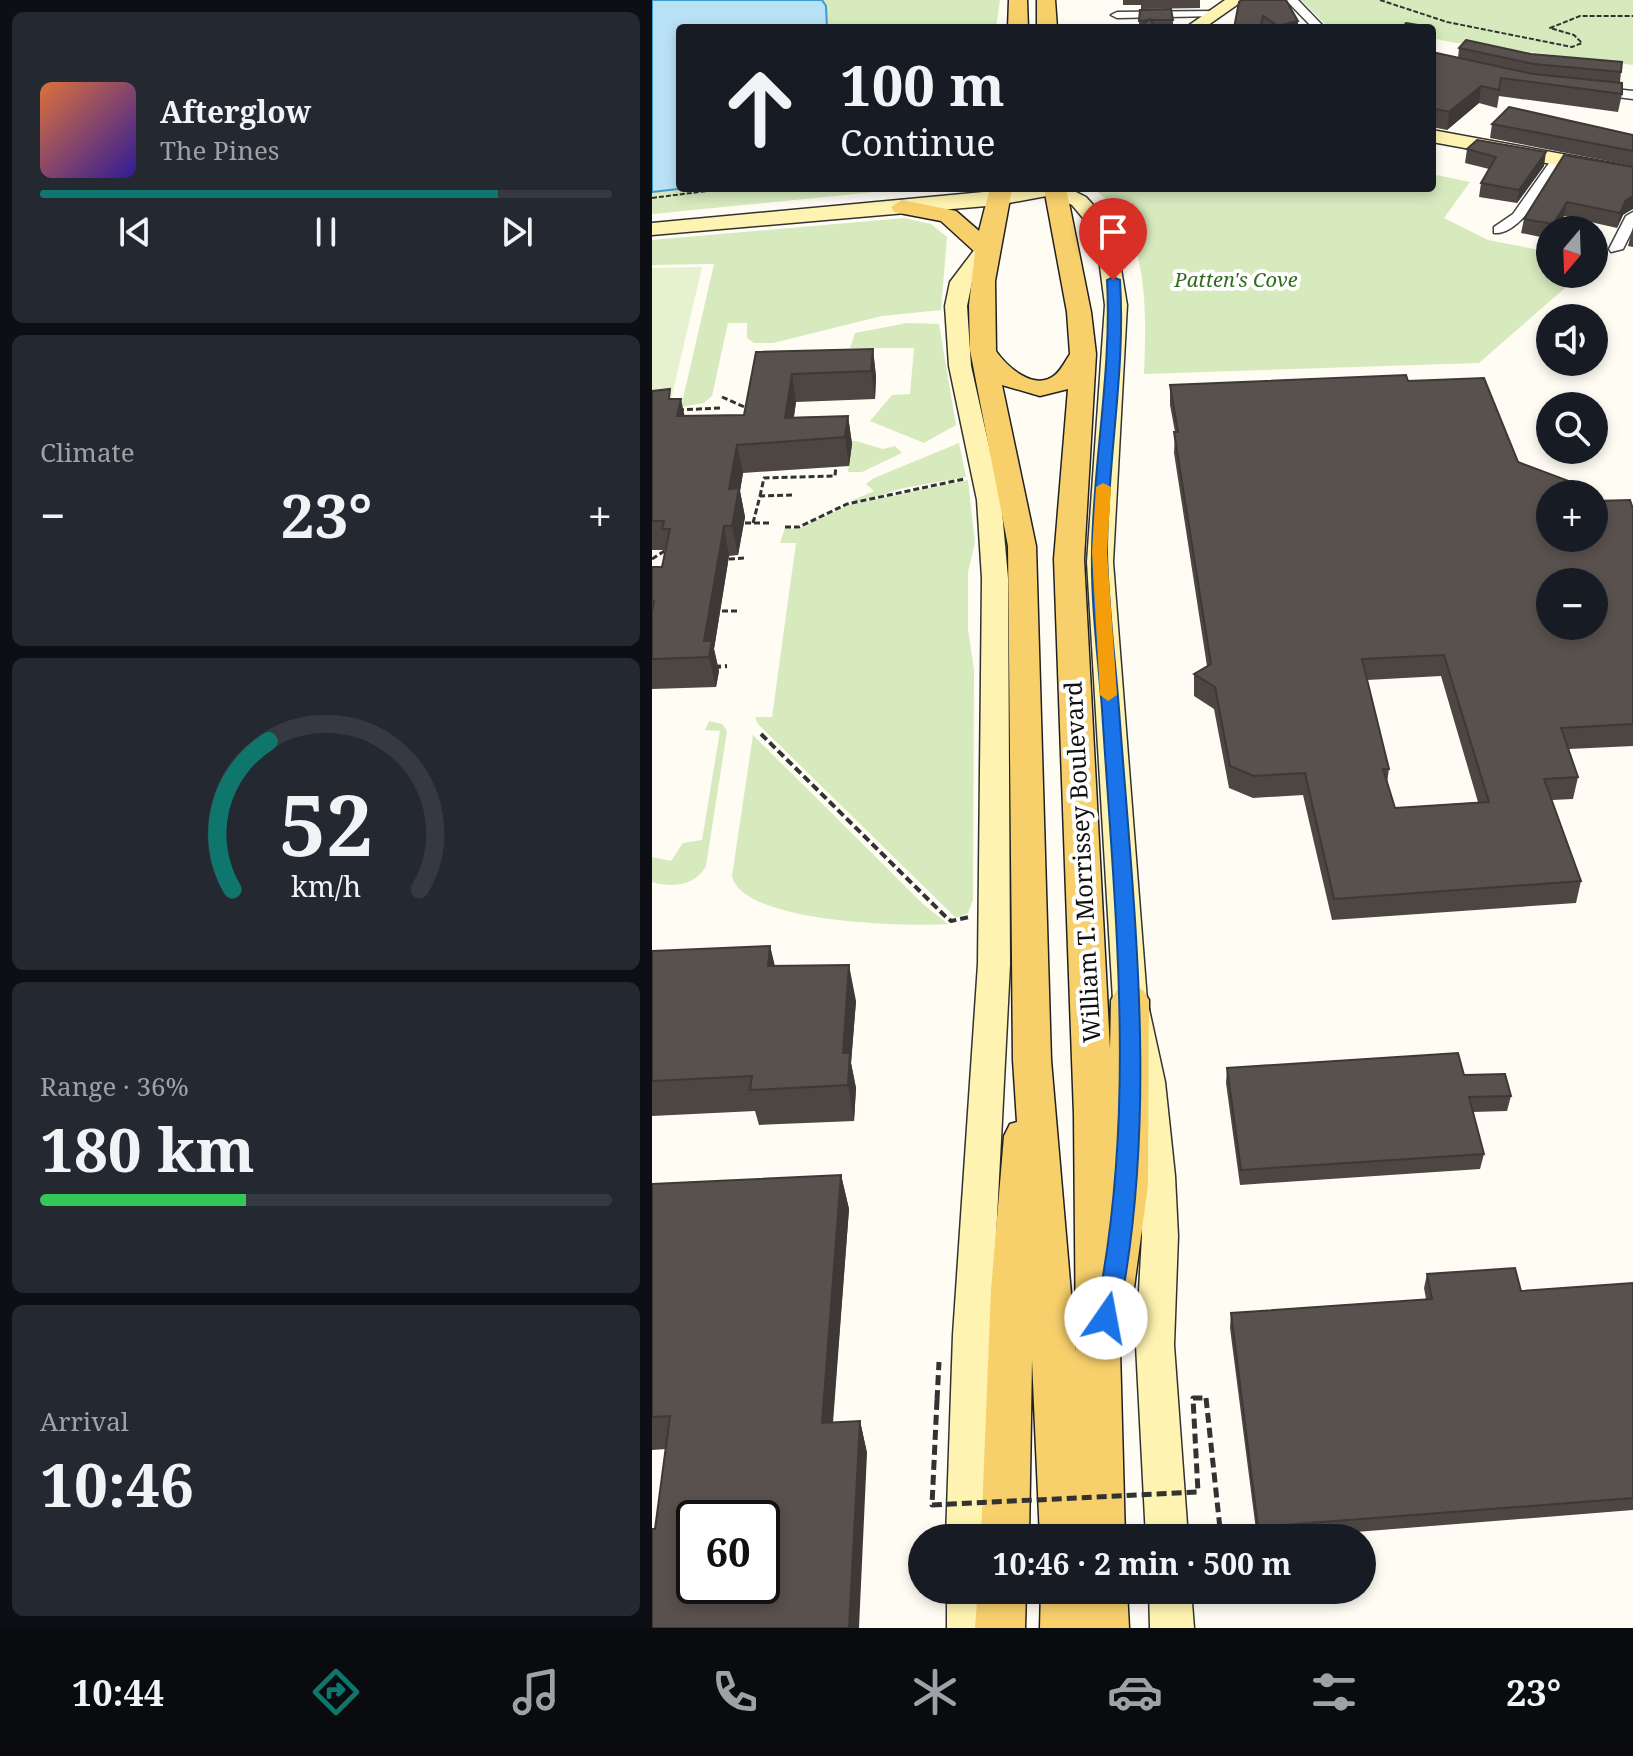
<!DOCTYPE html>
<meta charset="utf-8">
<style>
body{margin:0;font-family:"Noto Serif",serif;background:#242831;color:#f1f3f6;height:100vh;display:flex;flex-direction:column;font-size:30px;white-space:nowrap}
*{box-sizing:border-box;margin:0}
p{font-size:26px;color:#9ea1a6}
.icon{flex:none;width:44px;height:44px;fill:none;stroke:currentColor;stroke-width:2;stroke-linecap:round;stroke-linejoin:round}
.map{position:relative;flex:1;overflow:hidden}
.drawer{display:flex;flex-direction:column;gap:12px;padding:12px;background:#0d0f14;width:652px}
.drawer>*{flex:none}
.top-card{position:absolute;left:24px;top:24px;width:760px;height:168px;border-radius:8px;box-shadow:0 4px 12px #0003;background:#171b24;color:#f1f3f6;overflow:hidden}
.needle{width:52px;rotate:199deg}
.controls{position:absolute;left:884px;top:216px;display:grid;gap:16px}
.controls a{display:grid;place-items:center;width:72px;height:72px;border-radius:50%;background:#171b24;box-shadow:0 4px 12px #0003;font-size:40px}
.speed{position:absolute;left:24px;top:1500px;display:flex;gap:16px;font-size:40px;font-weight:700;text-align:center}
.speed>*{display:grid;place-content:center;width:104px;height:104px;border-radius:50%;background:#171b24;box-shadow:0 4px 12px #0003;line-height:1}
.speed .limit{border:4px solid #111;border-radius:12px;background:#fff;color:#111}
.pin{position:absolute;display:grid;place-items:center;width:68px;height:68px;color:#fff;margin:-82px -34px;border-radius:50% 50% 50% 0;rotate:-45deg;box-shadow:0 0 8px #0007}
.pin .icon{rotate:45deg}
.me{position:absolute;width:88px;margin:-44px;rotate:12deg;stroke-linejoin:round;filter:drop-shadow(0 0 6px #0008)}
.turn{display:flex;align-items:center;gap:28px;height:168px;padding:0 32px;font-size:36px}
.turn .icon{width:104px;height:104px;stroke-width:2.5}
.turn b{display:block;font-size:56px;line-height:68px}
.big{font-size:60px;font-weight:700;line-height:1.1}
.drawer .widget{flex:1;display:flex;flex-direction:column;justify-content:center;gap:12px;min-width:0;padding:0 28px;border-radius:12px;background:#242831}
.drawer .dial{align-items:center;gap:0}
.dial svg{height:208px;overflow:visible;fill:none;stroke:#363941;stroke-width:7;stroke-linecap:round;text-anchor:middle}
.dial text{fill:#f1f3f6;stroke:none}
.song{display:flex;align-items:center;gap:24px}
.cover{width:96px;height:96px;border-radius:12px;background:linear-gradient(135deg,hsl(20 70% 55%),hsl(250 70% 35%))}
.played{height:8px;border-radius:4px;background:linear-gradient(90deg,#0f766e 80%,#363941 80%)}
.keys{display:flex;justify-content:space-around;direction:ltr}
.heat{display:flex;justify-content:space-between;align-items:center;font-size:44px;direction:ltr}
.charge{height:12px;border-radius:6px;background:linear-gradient(90deg,#34c759 36%,#363941 0)}
.trip{position:absolute;left:256px;top:1524px;width:468px;height:80px;border-radius:40px;background:#171b24;box-shadow:0 4px 12px #0003;font-weight:700;line-height:80px;text-align:center}
.dock{display:flex;height:128px;justify-content:space-around;align-items:center;background:#090b0e;color:#9ea1a6}
.dock .icon{width:56px;height:56px}
.dock .current{color:#0f766e}
.dock b{font-size:36px;color:#f1f3f6}
main{display:flex;flex:1;min-height:0}
.map>svg:first-child{display:block}
</style>
<main>
<section class="drawer">
<div class="widget">
<div class="song"><i class="cover"></i><div><b>Afterglow</b><p>The Pines</p></div></div>
<div class="played"></div>
<div class="keys"><svg class="icon" aria-label="previous" viewBox="0 0 24 24"><path d="M18 5L8 12l10 7zM5 5v14"/></svg><svg class="icon" aria-label="pause" viewBox="0 0 24 24"><path d="M8 5v14M16 5v14"/></svg><svg class="icon" aria-label="next" viewBox="0 0 24 24"><path d="M6 5l10 7-10 7zM19 5v14"/></svg></div>
</div>
<div class="widget"><p>Climate</p>
<div class="heat"><a>−</a><b class="big">23°</b><a>+</a></div>
</div>
<div class="widget dial"><svg viewBox="0 0 100 80">
<path d="M14 69A42 42 0 1 1 86 69"/>
<path d="M14 69A42 42 0 0 1 28 12" stroke="#0f766e"/>
<text x="50" y="56" font-size="32" font-weight="700">52</text>
<text x="50" y="72" font-size="11">km/h</text>
</svg></div>
<div class="widget"><p>Range · 36%</p><b class="big">180 km</b><div class="charge"></div></div>
<div class="widget"><p>Arrival</p><b class="big">10:46</b></div>
</section>
<div class="map">
<svg width="981" height="1628" viewBox="0 0 981 1628">
<rect width="100%" height="100%" fill="#fffcf4"/>
<!-- green -->
<path fill="#d6eabd" d="M0,0h348l-4,28h-316z
M649,0h332v65l-183,-23 -18,-4v-10h-103z
M780,174l38,8 -26,36 44,22 62,12v22h31l-102,89 -335,11c2,-49 4,-110 -20,-155 -6,-13 -21,-21 -31,-31h339z
M35,188h228l-263,26v-22z
M252,218l27,6 16,13 -6,73 -59,6 -109,27h-19l-7,-5v-15h-19l-16,73 -8,7 -23,4 33,-143 -62,1v-25z
M255,323l32,1 17,101 -32,18 -54,-22 22,-26 18,-1 4,-46h-64l5,-15z
M204,441l27,8 12,-3 7,7 -40,19h-14l4,-28 -14,-2z
M307,443l7,34 -62,11 -46,14 -5,-2 21,-9 -8,-7 8,-6z
M316,480l7,62 -7,30v57l6,41 -1,230 -5,13 -12,5 -198,-194 -3,-7h17l24,-174h-16l5,-15 13,1 51,-24z
M57,721l13,3 5,7 -21,135c-11,20 -34,22 -54,16v-25l19,4 12,-18 19,-3 18,-109 -15,-1z
M101,735l170,169 25,20c-41,3 -207,-1 -216,-48z"/>
<!-- pitch -->
<path fill="#e6f1cf" d="M50,267l-32,137h-18v-136z"/>
<!-- water -->
<path fill="#b9e1f6" stroke="#409acd" stroke-width="2" d="M0,0h170l4,6 1,22h-147v160h7l-35,4z"/>
<g fill="none" stroke-linecap="round" stroke-linejoin="round">
<defs>
<path id="street" d="M634,0h12l27,28h-12z
M563,11l4,1v4l-102,2 -6,-3 6,-3z
M945,87l36,4v8l-40,-5v-6z
M902,156l11,3c-14,20 -44,77 -71,74v-6l19,-13z
M981,212v17l-10,20 -12,3 -2,-3 17,-33z"/>
<path id="secondary" d="M573,0h19l-40,28h-19z
M780,130l201,37v12l-201,-37z
M375,188h41l18,9 19,21 13,33 9,54 -14,257 34,438 18,82 10,94 3,60 -4,109 14,193h-42l-10,-193 6,-109 -3,-60 -8,-94 -18,-82 -26,-438 18,-257 -7,-54 -10,-27 -16,-19 -20,-10 -54,10 -346,30v-12z
M333,243l10,6 -23,33 -5,24 4,60 30,134 7,78 2,386 -19,371 -3,203h-42l7,-203 25,-371 4,-386 -5,-78 -28,-134 -4,-60 5,-24 28,-37z
M295,1590h42l2,38h-44z
M497,1590h42l3,38h-44z"/>
<path id="primary" d="M357,0h18l1,28h-20z
M385,0h18l2,28h-20z
M338,188h22l-17,93 1,70c11,16 39,41 59,24 6,-5 11,-15 15,-21l-3,-42 -23,-124h22l25,124 5,42 -12,205 26,490 1,-49 6,-10 13,-5 13,5 6,10 -1,185 -15,110 -7,14 -7,2 6,227h-85l-8,-178 -3,178h-48l10,-248 13,-154 6,-12 7,-2 -4,-62 -5,-514 -38,-196 -1,-45 6,-53 -34,-31 -47,-9 -3,-5 11,-7 54,11 23,20zM350,385l38,11 28,-7 -14,170 20,556 2,237 -25,-292 -15,-514z
M326,1590h48l-1,38h-50z
M389,1590h86l2,38h-89z"/>
</defs>
<!-- street casing -->
<use href="#street" stroke="#434343" stroke-width="3"/>
<!-- secondary casing -->
<use href="#secondary" stroke="#323232" stroke-width="3"/>
<!-- primary casing -->
<use href="#primary" stroke="#212121" stroke-width="3"/>
<!-- path-far3 -->
<path stroke="#323232" stroke-width="2" stroke-dasharray="5 2" stroke-linecap="butt" d="M728,0l67,22 125,25 10,-4 -8,-8 -24,-7 30,-12h53
M0,198l78,-10"/>
<!-- path-far2 -->
<path stroke="#323232" stroke-width="3" stroke-dasharray="6 3" stroke-linecap="butt" d="M70,397l27,12
M26,410l42,-2
M108,496l4,-18 71,-2 1,-10
M93,523h25
M101,523l7,-27 32,-1
M133,527h14l48,-23 117,-25
M0,559l14,-9
M77,559l17,-1
M70,611h15"/>
<!-- path-far1 -->
<path stroke="#323232" stroke-width="4" stroke-dasharray="8 4" stroke-linecap="butt" d="M61,667l14,-1
M109,734l184,182 6,5 18,-4"/>
<!-- path -->
<path stroke="#323232" stroke-width="5" stroke-dasharray="10 5" stroke-linecap="butt" d="M554,1398l15,140
M285,1400l2,-38"/>
<!-- street -->
<use href="#street" fill="#fff" fill-rule="evenodd"/>
<!-- secondary -->
<use href="#secondary" fill="#fef3b0" fill-rule="evenodd"/>
<!-- primary -->
<use href="#primary" fill="#f7d06c" fill-rule="evenodd"/>
<!-- path-bridge -->
<path stroke="#323232" stroke-width="5" stroke-dasharray="10 5" stroke-linecap="butt" d="M285,1400l-5,105 266,-13 -5,-94h13"/>
</g>
<!-- wall -->
<path fill="#4d4642" fill-rule="evenodd" d="M471,0h77v8l-59,1v-4h-18z
M589,0l57,21v7h-64z
M521,20v8h-34v-7z
M807,48l72,6 90,18 -1,10 2,12 -4,18 -119,-16 -2,12 -18,-5 -32,27 -15,-3v-75l26,6z
M840,124l141,11v31l-143,-28z
M815,149l77,17 -27,37 -38,-6 2,-14 8,-14 -24,-6z
M912,155l59,60 -6,13 -53,-12 -8,14h-6v9l-29,-6 3,-14z
M981,227v20l-5,-1z
M221,349l3,28 -1,22 -79,3 -2,15 54,-1 4,28 -3,22 -106,7 -3,18 5,26 -7,38 -9,1 -15,93 5,22 -3,16 -64,2v-122h10l3,-17h-13v-159l20,8 13,17 59,-1 12,-63z
M756,381l142,157 83,-29v237l-64,3 9,28 -5,22 -21,1 29,81 -5,22 -244,17 -29,-125 -50,3 -24,-10 -15,-79 -20,-13v-22l13,-8 -33,-213 1,-21 -5,-27v-20zM789,676l37,126 -83,6 -8,-25 2,-14 -22,-89z
M118,946l5,20 81,35 -5,62 5,25 -2,33 -95,4 -4,-14 -103,5v-165z
M575,1068l237,7 47,21 -4,15 -34,1 11,42 -4,15 -240,16 -14,-102z
M189,1175l8,34 -16,214 27,-2 7,32 -212,76 11,-80 -14,1v-266z
M775,1274l94,17 112,-8v227l-353,28h-23l-27,-210 1,-15 195,-14 -2,-11z"/>
<!-- shaded-wall -->
<path fill="#3e3936" d="M646,21v7h-20v-2z
M829,86l-2,17 -32,27 2,-18z
M894,152l-2,14 -27,37 2,-13z
M981,196v13l-10,6 -6,13 3,-15 6,-13z
M915,202l-3,14 -8,14h-4l1,-6z
M221,349l3,28 -1,22 -4,-28z
M140,374l4,28 -6,39 -5,-23z
M29,399l6,28 -10,-11z
M196,416l4,28 -3,22 -4,-29z
M85,445l6,28 -3,18 5,26 -7,38 -6,-29 -3,-37z
M72,526l5,30 -15,93 5,22 -3,16 -7,-30 -5,-16z
M118,946l8,36 -10,-16z
M197,965l7,36 -5,62 5,25 -2,33 -11,-68z
M189,1175l8,34 -19,246 -8,-32z
M208,1421l7,32 -8,175h-10z"/>
<!-- building -->
<path fill="#59514d" stroke="#3e3936" stroke-width="2" fill-rule="evenodd" d="M589,0h45l12,21 -20,5 -15,-10 -3,12h-26l5,-26z
M519,9l2,11h-22l-1,-1 -1,1 -10,1 1,-11z
M498,19l5,9h-16z
M754,23l24,4 -1,1h-27z
M814,40l65,14 91,8 -1,10 -87,-8 -75,-16z
M780,52l101,22 89,9v11l-121,-16 -2,12 -18,-4 -32,26 -17,-4z
M857,107l124,28v16l-141,-27z
M825,140l69,12 -27,38 -38,-7 15,-26 -29,-8z
M912,155l69,12v29l-7,4 -6,13 -53,-11 -14,22 -29,-5z
M221,349l-2,22 -79,3 -7,44 63,-2 -3,21 -108,8 -8,44 10,-1 -7,38h-8l-20,115h8l-3,16 -57,2v-47l2,-11h-2v-34h10l8,-38h-8l2,-8h-12v-130l18,-2 -1,10h12l-4,17 67,-1 12,-63z
M754,375l2,6 76,-3 34,84 56,21 5,11h-29v44h44v-37l36,-1 3,9v215l-72,4 17,49 -34,2 37,102 -247,18 -29,-126 -51,3 -24,-10 -15,-79 -21,-13 17,-10 -37,-232h4l-8,-47zM898,582h44v44h-44zM792,655l45,147 -94,6 -12,-39h6l-27,-110z
M118,946l-2,20 81,-1 -6,88h7l-2,32 -98,5 2,-14 -100,5v-130z
M806,1053l6,22 41,-1 6,22 -42,1 15,57 -243,16 -14,-102z
M189,1175l-19,248 38,-2 -11,207h-197v-99h3l15,-113 -18,1v-233zM42,1518h68v68h-68z
M863,1268l6,23 112,-8v215l-375,29 -27,-214 201,-14 -5,-25z"/>
<!-- route -->
<path fill="#1a73e8" stroke="#114b97" stroke-width="2" d="M461,277l7,3c6,92 -13,181 -13,272 1,52 8,105 12,157 15,204 40,407 -1,609l-3,7 -9,4 -8,-4 -3,-7c43,-202 20,-404 7,-609 -4,-52 -11,-105 -10,-157 1,-91 20,-180 15,-272z"/>
<!-- slow -->
<path fill="#f59e0b" d="M451,483l8,4 -4,65 10,143 -9,6 -8,-6 -8,-143 4,-65z"/>
<g text-anchor="middle" stroke-width="8" stroke-linejoin="round" paint-order="stroke">
<!-- far-park labels -->
<g font-size="20" font-style="italic" fill="#326920" stroke="#fff">
<text x="584" y="287">Patten's Cove</text>
</g>
<!-- street labels -->
<g font-size="24" fill="#101010" stroke="#fff">
<text transform="translate(431 862) rotate(-93)" y="8">William T. Morrissey Boulevard</text>
</g>
</g>
</svg>
<div class="controls">
<a><svg class="needle" viewBox="-14 -14 28 28"><path d="M0-13l5 13h-10z" fill="#e53935"/><path d="M0 13l5-13h-10z" fill="#9ea1a6"/></svg></a>
<a><svg class="icon" aria-label="sound" viewBox="0 0 24 24"><path d="M4 9h4l5-4v14l-5-4H4zM17 9q2 3 0 6"/></svg></a>
<a><svg class="icon" aria-label="search" viewBox="0 0 24 24"><circle cx="10" cy="10" r="6"/><path d="M15 15l6 6"/></svg></a>
<a>+</a>
<a>−</a>
</div>
<div class="speed"><div class="limit">60</div></div>
<div class="pin" style="left:461px;top:280px;background:#d93025"><svg class="icon" aria-label="arrive" viewBox="0 0 24 24"><path d="M6 21V4h12l-3 4 3 4H6"/></svg></div>
<svg class="me" style="left:454px;top:1318px" viewBox="-20 -20 40 40"><circle r="19" fill="#fff"/><path d="M0-13L10 11 0 6-10 11z" fill="#1a73e8"/></svg>
<div class="trip">10:46 · 2 min · 500 m</div>
<div class="top-card">
<div class="turn"><svg class="icon" aria-label="ahead" viewBox="0 0 24 24"><path d="M12 20V5M6 11l6-6 6 6"/></svg><div><b>100 m</b>Continue</div></div>
</div>
</div>
</main>
<nav class="dock">
<b>10:44</b>
<svg class="icon current" aria-label="directions" viewBox="0 0 24 24"><path d="M12 3l9 9-9 9-9-9zM9 14v-3h6M13 9l2 2-2 2"/></svg>
<svg class="icon" aria-label="music" viewBox="0 0 24 24"><path d="M9 18V5l10-2v13"/><circle cx="6" cy="18" r="3"/><circle cx="16" cy="16" r="3"/></svg>
<svg class="icon" aria-label="phone" viewBox="0 0 24 24"><path d="M5 4h4l2 5-3 2q2 4 5 5l2-3 5 2v4C11 20 4 13 5 4z"/></svg>
<svg class="icon" aria-label="climate" viewBox="0 0 24 24"><path d="M12 3v18M4 7l16 10M4 17L20 7"/></svg>
<svg class="icon" aria-label="car" viewBox="0 0 24 24"><path d="M5 17H2v-5l4-1 3-4h7l3 4 3 1v5h-3M9 17h6M6 11h13"/><circle cx="7" cy="17" r="2"/><circle cx="17" cy="17" r="2"/></svg>
<svg class="icon" aria-label="filters" viewBox="0 0 24 24"><path d="M4 7h16M4 17h16"/><circle cx="9" cy="7" r="2"/><circle cx="15" cy="17" r="2"/></svg>
<b>23°</b>
</nav>
